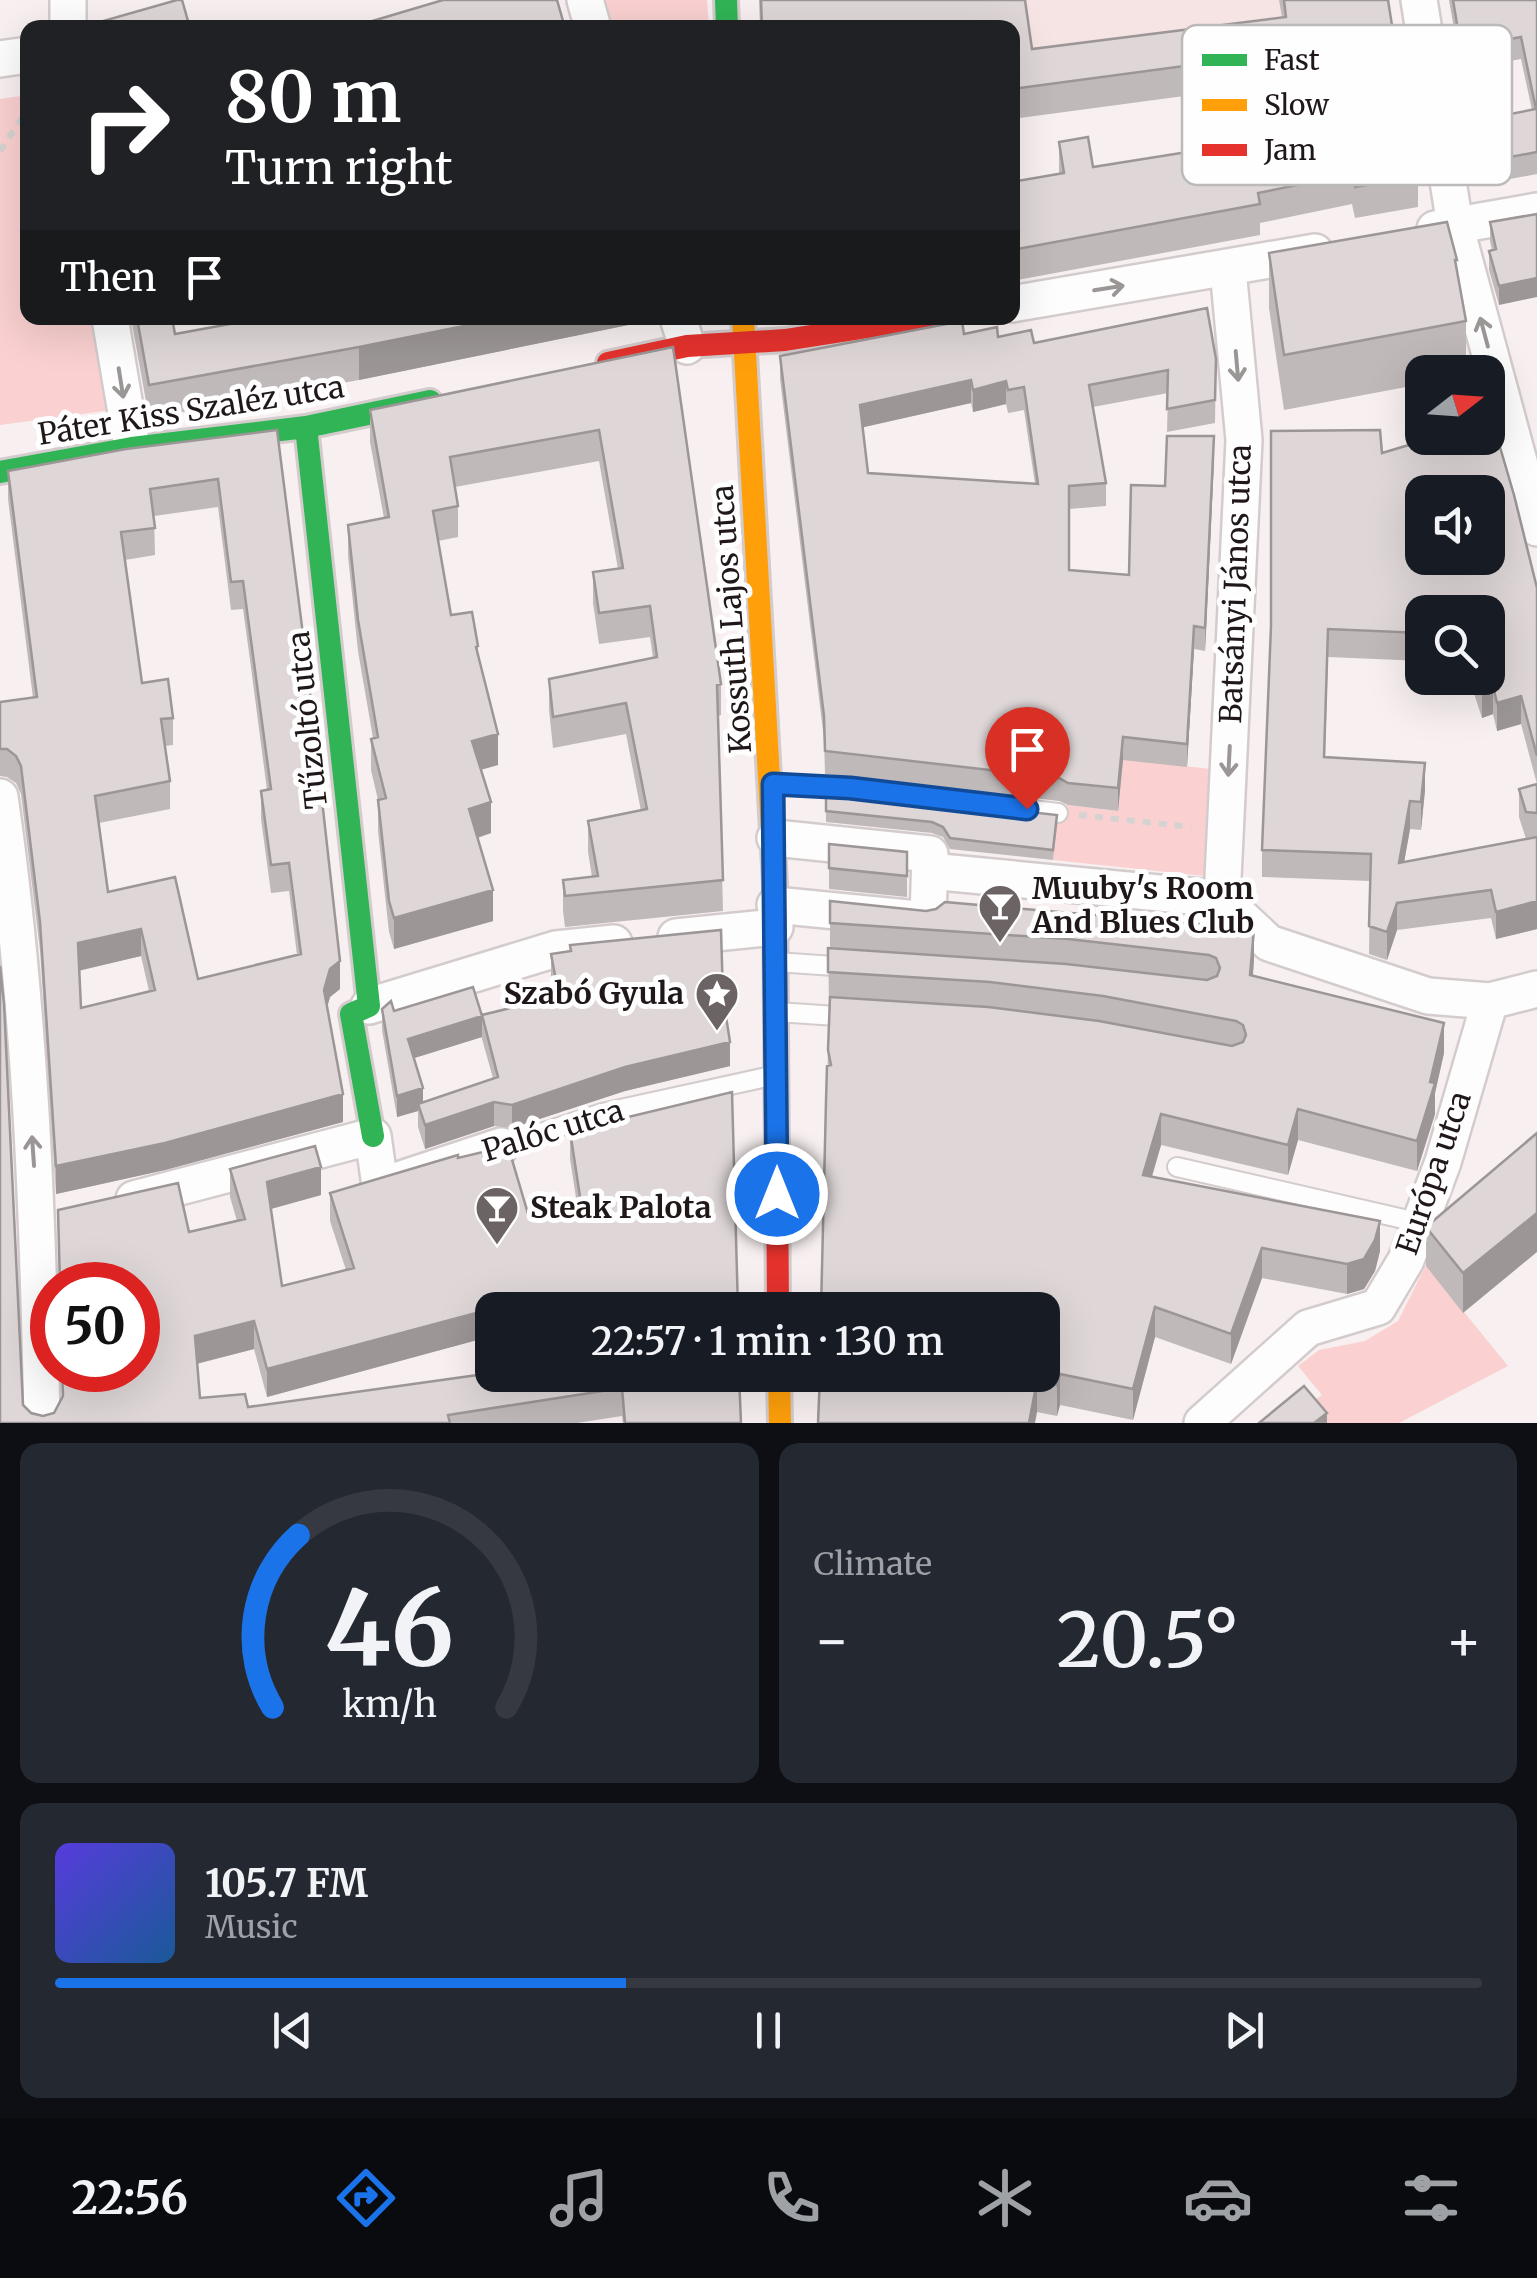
<!DOCTYPE html>
<meta charset="utf-8">
<style>
body{margin:0;font-family:Merriweather,serif;background:#242831;color:#f1f3f6;height:100vh;display:flex;flex-direction:column;font-size:38px;white-space:nowrap}
*{box-sizing:border-box;margin:0}
p{font-size:32px;color:#9ea1a6}
.icon{flex:none;width:55px;height:55px;fill:none;stroke:currentColor;stroke-width:2;stroke-linecap:round;stroke-linejoin:round}
.map{position:relative;height:1423px;overflow:hidden}
.side{display:flex;flex-direction:column;gap:20px;padding:20px;background:#0d0f14;flex:1}
.side>*{flex:none}
.hud{position:absolute;left:20px;top:20px;width:1000px;height:305px;border-radius:20px;box-shadow:0 10px 40px #0002;background:#202124;color:#fff;overflow:hidden}
.needle{width:65px;rotate:73deg}
.tools{position:absolute;left:1405px;top:355px;display:grid;gap:20px}
.tools a{display:grid;place-items:center;width:100px;height:100px;border-radius:20px;background:#171b24;box-shadow:0 10px 40px #0002;font-size:50px}
.speed{position:absolute;left:30px;top:1262px;display:flex;gap:20px;font-size:50px;font-weight:700;text-align:center}
.speed>*{display:grid;place-content:center;width:130px;height:130px;border-radius:50%;background:#171b24;box-shadow:0 10px 40px #0002;line-height:1}
.speed .limit{border:15px solid #d22;background:#fff;color:#111}
.pin{position:absolute;display:grid;place-items:center;width:85px;height:85px;color:#fff;margin:-102px -42px;border-radius:50% 50% 50% 0;rotate:-45deg;box-shadow:0 0 10px #0007}
.pin .icon{rotate:45deg}
.me{position:absolute;width:110px;margin:-55px;rotate:0deg;stroke-linejoin:round;filter:drop-shadow(0 0 8px #0008)}
.turn{display:flex;align-items:center;gap:35px;height:210px;padding:0 40px;font-size:45px}
.turn .icon{width:130px;height:130px;stroke-width:2.5}
.turn b{display:block;font-size:70px;line-height:85px}
.then{display:flex;align-items:center;height:95px;padding:0 40px;background:#0003;gap:20px;font-size:38px}
.big{font-size:75px;font-weight:600;line-height:1.1}
.side .tile{flex:1;display:flex;flex-direction:column;justify-content:center;gap:15px;min-width:0;padding:0 35px;border-radius:20px;background:#242831}
.side .dial{align-items:center;gap:0}
.dial svg{height:260px;overflow:visible;fill:none;stroke:#363941;stroke-width:7;stroke-linecap:round;text-anchor:middle}
.dial text{fill:#f1f3f6;stroke:none}
.song{display:flex;align-items:center;gap:30px}
.cover{width:120px;height:120px;border-radius:15px;background:linear-gradient(135deg,hsl(250 70% 55%),hsl(210 70% 35%))}
.played{height:10px;border-radius:5px;background:linear-gradient(90deg,#1a73e8 40%,#363941 40%)}
.keys{display:flex;justify-content:space-around;direction:ltr}
.heat{display:flex;justify-content:space-between;align-items:center;font-size:55px;direction:ltr}
.side .tiles{flex:1;display:grid;gap:20px;grid-template-columns:1fr 1fr}
.tile:last-child{grid-column:span 2}
.trip{position:absolute;left:475px;top:1292px;width:585px;height:100px;border-radius:20px;background:#171b24;box-shadow:0 10px 40px #0002;font-weight:600;line-height:100px;text-align:center}
.tab-bar{display:flex;height:160px;justify-content:space-around;align-items:center;background:#090b0e;color:#9ea1a6}
.tab-bar .icon{width:70px;height:70px}
.tab-bar .active{color:#1a73e8}
.tab-bar b{font-size:45px;color:#f1f3f6}
.map>svg:first-child{display:block}
</style>
<div class="map">
<svg width="1537" height="1423" viewBox="0 0 1537 1423">
<rect width="100%" height="100%" fill="#f8f0f0"/>
<!-- built -->
<path fill="#f6e4e4" d="M1020,0h365l-353,79z"/>
<!-- green -->
<path fill="#fad0d0" d="M603,0h104l2,27h-98z
M27,95l1,223h74l17,91 -119,16v-326z
M1123,759l105,12 -5,107 -170,-18 6,-56 59,7z
M1426,1265l82,101 -109,57h-81l-14,-16 18,-12 -24,-29 21,-16 46,-9 33,-20z"/>
<g fill="none" stroke-linecap="round" stroke-linejoin="round">
<defs>
<path id="lane" d="M773,784l76,4 209,25
M776,962l73,5
M777,1012l74,5
M501,1146l101,-33 174,-38
M1177,1167l244,56"/>
<path id="street" d="M585,0l8,28
M1419,0l36,225 82,303
M68,28v-28
M0,59l28,-4
M1435,229l102,-18
M1012,304l303,-52
M110,318l22,130
M678,318l9,28
M0,797c30,206 38,417 42,626
M930,871l292,28 47,44 159,53 62,5 47,-12
M1222,899l22,-459 -16,-171
M775,905l153,15 2,-66 -155,-16
M676,937l99,-10
M369,1006l187,-57 58,-6
M134,1199l239,-63 7,50 121,-40
M1202,1423l106,-95 70,-21 28,-47 37,-98 47,-161"/>
<path id="fast" d="M726,0l1,28
M306,427l63,579 -18,8 22,122
M0,472l132,-24 174,-21 124,-26"/>
<path id="slow" d="M743,318l32,566
M779,1375l1,48"/>
<path id="jam" d="M608,363l79,-17 98,-6 141,-22
M775,884l3,426"/>
</defs>
<!-- lane casing -->
<use href="#lane" stroke="#d4cccc" stroke-width="22"/>
<!-- street casing -->
<use href="#street" stroke="#d4cccc" stroke-width="40"/>
<!-- fast casing -->
<use href="#fast" stroke="#d4cccc" stroke-width="28"/>
<!-- slow casing -->
<use href="#slow" stroke="#d4cccc" stroke-width="28"/>
<!-- jam casing -->
<use href="#jam" stroke="#d4cccc" stroke-width="28"/>
<!-- path -->
<path stroke="#d5d2d2" stroke-width="6" stroke-dasharray="8 8" stroke-linecap="butt" d="M0,151l28,-42
M1079,815l112,12"/>
<!-- lane -->
<use href="#lane" stroke="#fefdfd" stroke-width="18"/>
<!-- street -->
<use href="#street" stroke="#fefdfd" stroke-width="35"/>
<!-- fast -->
<use href="#fast" stroke="#30b455" stroke-width="22"/>
<!-- slow -->
<use href="#slow" stroke="#ff9f0a" stroke-width="22"/>
<!-- jam -->
<use href="#jam" stroke="#e5322d" stroke-width="22"/>
</g>
<!-- wall -->
<path fill="#c0b9b9" fill-rule="evenodd" d="M759,0h266l7,49 250,-32 -3,-17h109l6,38v30l-382,51v-91h-252z
M1449,0h88v174l-54,10 -9,-41v-22l58,-11 -11,-51 -60,11z
M1197,130l221,46v31l-63,11 -3,-14 -92,19v12l-248,46v-99l47,-8v-32l34,25 104,-17z
M1537,214l-38,91 -10,-35v-19l3,-1 -2,-9v-19z
M1269,253l188,21 9,47v51h-44v12l-138,26 -15,-102z
M131,318h41l3,16 473,-16v3l-289,59 -210,38z
M964,334l70,9 182,16 -1,64 -48,9 1,-39 -75,14 13,76v23l-37,3v61l60,5 36,-89 49,-27 -9,192 -11,-2 -7,118 -64,-7 -5,51 -50,-6 -9,-4 -234,-27 -1,-35 -44,-360v-23zM971,403l2,9 33,-8 2,9 16,-3 11,74 -167,-11 -5,-46z
M673,347l48,337v31l-3,1 5,195 -158,16 -2,-16v-31l29,-3 -4,-25v-31l53,-10 -15,-77 -73,14 -4,-38v-31l104,-21 -3,-21 -51,7 -6,-41v-31l25,-3 -19,-108 -144,26 3,19v31l-20,4 13,74 27,31v12l20,107 -17,5 10,63 -13,5 15,83 -99,28 -5,-17 -11,-101v-31l-7,-30v-31l2,-1 -15,-87 -10,-95v-31l36,-7 -14,-76v-32z
M277,430l63,559 -10,8 -3,10 16,115 -178,48 -109,24 -16,-244 -19,-156 -5,-11 -9,-6 -7,-1v-74l33,-4 -25,-199v-28zM218,507l13,103 12,-1 7,51 17,130 -6,1v28l10,74 18,-2 8,64 -99,24 -90,-87 -9,-69 71,-14v-28l-5,-35 8,-1v-27l-31,-35 -17,-123 30,-5 -1,-39zM141,956l8,35 -68,17 -2,-38z
M1382,453l155,135v196l-16,-60 -24,7 -4,-17 -11,4 -13,-40h19v-66h-66v49l-94,-4 -3,100 100,33 -4,40 -11,-1 -6,33 122,-23 -7,-22v-28l18,-5v145l-41,10 -5,-21 -94,12 -10,30 -18,-6 1,-73 -108,-4v-27z
M826,789l231,36 -4,35 -103,-11 -7,-12 -11,-4 -106,-11z
M829,844l78,8v45l-78,-8z
M830,901l424,59 -1,16 191,77 -9,40v21l-18,57 -119,-31 -10,35 -127,-30 -9,32 228,74 -5,20 -11,18 -17,5 -85,-16 -31,86 -76,-27 -22,83 -73,-15 -3,11 -20,-4 -217,-13 9,-396 -1,-55h2z
M551,954l172,43 7,69 -105,25 -113,37 -18,-2 -69,23 -7,-22v-16l-21,6 -15,-87v-21l12,2 88,26 -68,21 9,44 70,-24 -11,-39v-24l72,-18 -3,-19z
M570,1131l168,179h-246v26l-225,61 -13,-48 -57,15 3,34 48,9 491,-32 2,48h-118l-1,-7 -45,7h-577l23,-18 8,8 12,3 11,-3 8,-16v-27h76l51,-138 48,-11 -7,-24v-28l91,26 -50,14 11,77 64,-16 -16,-49v-28l128,-35 71,59 48,-13 -7,-45z
M1537,1133l-74,180 -37,-47v-39z"/>
<!-- shaded-wall -->
<path fill="#9c9696" d="M1537,278v19l-38,8v-19z
M504,318h144v3l-289,59v-33z
M971,380v23l-111,25v-23z
M1006,381v23l-33,8v-22z
M1214,436v23l-9,192v-23z
M1194,626v23l-7,118v-23z
M1493,686v28l-11,4v-28z
M1521,696v28l-24,7v-28z
M498,734v31l-26,7v-31z
M1123,737v23l-5,51v-23z
M1425,763v27l-4,40v-28z
M1410,801v28l-11,62v-28z
M491,802v31l-22,7v-31z
M493,890v31l-99,28v-31z
M1537,901v28l-41,10v-27z
M1397,903v27l-10,30v-28z
M141,929v27l-63,15v-28z
M1254,929v31l-4,46v-31z
M340,961v28l-10,8 -6,21v-28l6,-21z
M482,1016v21l-74,23v-21z
M1444,1023v30l-9,40v21l-18,57v-30z
M730,1042v24l-105,25 -113,37v-23l113,-38z
M423,1088v21l-5,-5v7l-21,6v-21z
M343,1094v28l-178,48 -109,24v-28z
M494,1102v24l-69,23v-24z
M1298,1109v31l-10,35v-30z
M1161,1114v31l-18,61v-31z
M321,1167v28l-54,15v-28z
M1537,1213v39l-74,61v-40z
M1380,1221v30l-5,20 -11,18 -17,5v-30z
M1262,1248v30l-31,86v-30z
M502,1306v4h-10v26l-225,61v-28z
M1155,1307v30l-22,83v-31z
M254,1321v28l-59,15v-28z
M1060,1374v31l-3,11v-31z
M1037,1381v31l-2,11h-6z
M1327,1413v10h-13z"/>
<!-- building -->
<path fill="#dfd7d7" stroke="#9c9696" stroke-width="2.5" fill-rule="evenodd" d="M177,0h5l8,28h-98l4,-5z
M443,0h114l8,28h-206v-3z
M761,0h264l7,49 254,-32 -2,-17h104l6,38 -382,51v-61h-250z
M1453,0h84v152l-54,10 -9,-41 62,-12 -15,-72 -60,11z
M1402,92l16,84 -63,11 -3,-13 -94,19 2,11 -248,46v-68l52,-9 -5,-31 29,-5 5,30 107,-17 -3,-20z
M1537,214v64l-38,8 -10,-35 7,-2 -6,-27z
M1447,222l10,38h-2l11,61 -182,34 -15,-102z
M1207,308l9,51 -1,41 -48,9 1,-39 -79,15 17,98 -37,3v84l60,5 2,-90 34,1 2,-50h47l-9,192 -11,-2 -7,118 -64,-7 -5,51 -50,-5 -9,-5 -234,-27 -1,-35 -44,-360 182,-35 2,13 33,-7 1,10 33,-7 3,13zM971,380l2,10 33,-9 2,9 16,-3 14,97 -170,-11 -8,-68z
M137,318h35l3,16 88,-16h241l-145,29 -210,38z
M673,347l48,337 -4,1 6,195 -158,16 -2,-16 35,-4 -10,-55 59,-12 -21,-106 -73,14 -4,-38 108,-22 -7,-51 -51,7 -6,-41 30,-4 -24,-138 -149,27 8,49 -25,5 18,104 21,-3 6,34 -2,1 22,87 -26,7 19,61 -22,7 24,81 -99,28 -5,-17 -11,-101 8,-2 -15,-59 7,-2 -20,-117 -10,-95 41,-8 -19,-107z
M1488,406l26,89 23,93v168l-16,-60 -24,7 -4,-17 -11,4 -4,-12h10v-66h-66v21l-94,-4 -4,128 101,6 -4,39 -11,-1 -11,62 138,-26v64l-41,11 -5,-22 -94,13 -10,29 -18,-6 2,-72 -109,-4 9,-224v-195l109,-1 2,23 50,-15h56zM1422,492h66v66h-66z
M277,430l30,236 33,295 -10,8 -6,21 19,104 -178,49 -109,23 -16,-244 -19,-156 -5,-10 -9,-7h-7v-47l37,-5 -29,-226 118,-22zM218,479l13,103 12,-1 28,208 -10,2 10,74 18,-2 12,91 -103,25 -23,-102 -67,15 -13,-96 75,-15 -9,-62 12,-1 -5,-39 -26,4 -21,-151 34,-4 -5,-39zM141,929l14,61 -74,18 -3,-65z
M1537,784v29l-11,-1 -7,-23z
M826,789l231,26 -4,35 -103,-12 -7,-11 -11,-5 -106,-11z
M829,844l78,8v24l-78,-8z
M830,901l96,10 10,-2 9,-7 309,27 -4,46 194,48 -14,59 5,1 -18,58 -119,-32 -10,36 -127,-31 -18,61 237,46 -5,19 -11,19 -17,5 -85,-16 -31,86 -76,-27 -22,82 -73,-15 -3,11 -20,-4 -8,42h-211l2,-48h222v-65h-221l5,-209 1,-35 4,-1 -3,-15 2,-53 158,10 111,14 133,25 11,-4 3,-7 -3,-10 -7,-4 -133,-25 -113,-14 -162,-10v-24l238,16 141,16 10,-4 3,-8 -4,-10 -7,-3 -141,-16 -238,-16z
M721,930l2,67 7,45 -105,25 -113,38 -18,-3 -69,23 -7,-21 80,-27 -16,-62 77,-19 -8,-42 20,-3 -1,-6z
M0,966l4,38 19,401 8,8 12,3 11,-3 9,-17 -1,-26h76v-85h-78l-2,-75 120,-27 11,49 56,-13 -15,-50 85,-23 6,21 -54,15 15,104 72,-18 -24,-75 128,-38v3l50,-12 21,71 52,-14 -11,-72 162,-39 6,218h-235l-1,-4 -235,63 -13,-48 -59,15 5,62 45,-4 3,13 244,-34v2h247l2,48h-116l-3,-35 -174,27 2,8h-450z
M473,987l9,29 -74,23 15,49 -26,8 -15,-87 9,-8 3,10z
M1537,1133v80l-74,60 -37,-46z
M1304,1386l23,27 -13,10h-55z"/>
<!-- one-way arrows -->
<defs><path id="oneway-shaft" d="M-6 0H5M1.5-3L5.5 0L1.5 3" fill="none" stroke-width="1.6" stroke-linecap="round" stroke-linejoin="round" transform="scale(2.5)"/></defs>
<g stroke="#9a9696">
<use href="#oneway-shaft" transform="translate(1109 288) rotate(-9)"/>
<use href="#oneway-shaft" transform="translate(1484 332) rotate(-105)"/>
<use href="#oneway-shaft" transform="translate(1237 366) rotate(85)"/>
<use href="#oneway-shaft" transform="translate(121 383) rotate(81)"/>
<use href="#oneway-shaft" transform="translate(1229 761) rotate(93)"/>
<use href="#oneway-shaft" transform="translate(33 1151) rotate(-94)"/>
</g>
<g fill="none" stroke-linecap="round" stroke-linejoin="round">
<defs>
<path id="route" d="M777,1194l-4,-410 77,4 177,21"/>
</defs>
<!-- route casing -->
<use href="#route" stroke="#114b97" stroke-width="25"/>
<!-- route -->
<use href="#route" stroke="#1a73e8" stroke-width="18"/>
</g>
<!-- icons -->
<defs>
<symbol id="bar-pin" viewBox="-11 -11 22 30"><path d="M0 17L-7.5 6A9.5 9.5 0 1 1 7.5 6Z" fill="#6c6464" stroke="#fefefe"/><path d="M-6-5H6L.8 .8V4.5H3.5V6h-7V4.5H-.8V.8Z" fill="#fff"/></symbol>
<symbol id="sight-pin" viewBox="-11 -11 22 30"><path d="M0 17L-7.5 6A9.5 9.5 0 1 1 7.5 6Z" fill="#6c6464" stroke="#fefefe"/><path d="M0-6L1.8-2.2L6-1.7L2.9 1.2L3.7 5.4L0 3.3L-3.7 5.4L-2.9 1.2L-6-1.7L-1.8-2.2Z" fill="#fff"/></symbol>
</defs>
<g fill-rule="evenodd">
<use href="#bar-pin" x="975" y="881" width="50" height="68"/>
<use href="#sight-pin" x="692" y="969" width="50" height="68"/>
<use href="#bar-pin" x="472" y="1183" width="50" height="68"/>
</g>
<g text-anchor="middle" stroke-width="10" stroke-linejoin="round" paint-order="stroke">
<!-- street labels -->
<g font-size="30" fill="#201818" stroke="#fefefe">
<text transform="translate(191 411) rotate(-9)" y="10">Páter Kiss Szaléz utca</text>
<text transform="translate(1236 584) rotate(-88)" y="10">Batsányi János utca</text>
<text transform="translate(732 619) rotate(-94)" y="10">Kossuth Lajos utca</text>
<text transform="translate(308 720) rotate(-96)" y="10">Tűzoltó utca</text>
<text transform="translate(553 1131) rotate(-17)" y="10">Palóc utca</text>
<text transform="translate(1434 1173) rotate(-71)" y="10">Európa utca</text>
</g>
<!-- poi labels -->
<g font-size="30" font-weight="bold" fill="#201818" stroke="#fefefe" text-anchor="start">
<text x="1032" y="899">Muuby's Room<tspan x="1032" dy="34">And Blues Club</tspan></text>
<text x="684" y="1004" text-anchor="end">Szabó Gyula</text>
<text x="530" y="1218">Steak Palota</text>
</g>
</g>
<!-- legend -->
<rect x="1182" y="25" width="330" height="160" rx="15" fill="#fefefe" stroke="#bbb9b9" stroke-width="2.5"/>
<rect x="1202" y="54" width="45" height="12" fill="#30b455"/>
<rect x="1202" y="99" width="45" height="12" fill="#ff9f0a"/>
<rect x="1202" y="144" width="45" height="12" fill="#e5322d"/>
<g font-size="28" fill="#201818">
<text x="1264" y="70">Fast</text>
<text x="1264" y="115">Slow</text>
<text x="1264" y="160">Jam</text>
</g>
</svg>
<div class="tools">
<a><svg class="needle" viewBox="-14 -14 28 28"><path d="M0-13l5 13h-10z" fill="#e53935"/><path d="M0 13l5-13h-10z" fill="#9ea1a6"/></svg></a>
<a><svg class="icon" aria-label="sound" viewBox="0 0 24 24"><path d="M4 9h4l5-4v14l-5-4H4zM17 9q2 3 0 6"/></svg></a>
<a><svg class="icon" aria-label="search" viewBox="0 0 24 24"><circle cx="10" cy="10" r="6"/><path d="M15 15l6 6"/></svg></a>
</div>
<div class="speed"><div class="limit">50</div></div>
<div class="pin" style="left:1027px;top:809px;background:#d93025"><svg class="icon" aria-label="arrive" viewBox="0 0 24 24"><path d="M6 21V4h12l-3 4 3 4H6"/></svg></div>
<svg class="me" style="left:777px;top:1194px" viewBox="-20 -20 40 40"><circle r="17" fill="#1a73e8" stroke="#fff" stroke-width="3"/><path d="M0-11L8 9 0 5-8 9z" fill="#fff"/></svg>
<div class="trip">22:57 · 1 min · 130 m</div>
<div class="hud">
<div class="turn"><svg class="icon" aria-label="right" viewBox="0 0 24 24"><path d="M7 20v-9h11M14 6l5 5-5 5"/></svg><div><b>80 m</b>Turn right</div></div>
<div class="then">Then<svg class="icon" aria-label="arrive" viewBox="0 0 24 24"><path d="M6 21V4h12l-3 4 3 4H6"/></svg></div>
</div>
</div>
<section class="side">
<div class="tiles">
<div class="tile dial"><svg viewBox="0 0 100 80">
<path d="M14 69A42 42 0 1 1 86 69"/>
<path d="M14 69A42 42 0 0 1 22 16" stroke="#1a73e8"/>
<text x="50" y="56" font-size="32" font-weight="700">46</text>
<text x="50" y="72" font-size="11">km/h</text>
</svg></div>
<div class="tile"><p>Climate</p>
<div class="heat"><a>−</a><b class="big">20.5°</b><a>+</a></div>
</div>
<div class="tile">
<div class="song"><i class="cover"></i><div><b>105.7 FM</b><p>Music</p></div></div>
<div class="played"></div>
<div class="keys"><svg class="icon" aria-label="previous" viewBox="0 0 24 24"><path d="M18 5L8 12l10 7zM5 5v14"/></svg><svg class="icon" aria-label="pause" viewBox="0 0 24 24"><path d="M8 5v14M16 5v14"/></svg><svg class="icon" aria-label="next" viewBox="0 0 24 24"><path d="M6 5l10 7-10 7zM19 5v14"/></svg></div>
</div>
</div>
</section>
<nav class="tab-bar">
<b>22:56</b>
<svg class="icon active" aria-label="directions" viewBox="0 0 24 24"><path d="M12 3l9 9-9 9-9-9zM9 14v-3h6M13 9l2 2-2 2"/></svg>
<svg class="icon" aria-label="music" viewBox="0 0 24 24"><path d="M9 18V5l10-2v13"/><circle cx="6" cy="18" r="3"/><circle cx="16" cy="16" r="3"/></svg>
<svg class="icon" aria-label="phone" viewBox="0 0 24 24"><path d="M5 4h4l2 5-3 2q2 4 5 5l2-3 5 2v4C11 20 4 13 5 4z"/></svg>
<svg class="icon" aria-label="climate" viewBox="0 0 24 24"><path d="M12 3v18M4 7l16 10M4 17L20 7"/></svg>
<svg class="icon" aria-label="car" viewBox="0 0 24 24"><path d="M5 17H2v-5l4-1 3-4h7l3 4 3 1v5h-3M9 17h6M6 11h13"/><circle cx="7" cy="17" r="2"/><circle cx="17" cy="17" r="2"/></svg>
<svg class="icon" aria-label="filters" viewBox="0 0 24 24"><path d="M4 7h16M4 17h16"/><circle cx="9" cy="7" r="2"/><circle cx="15" cy="17" r="2"/></svg>
</nav>
